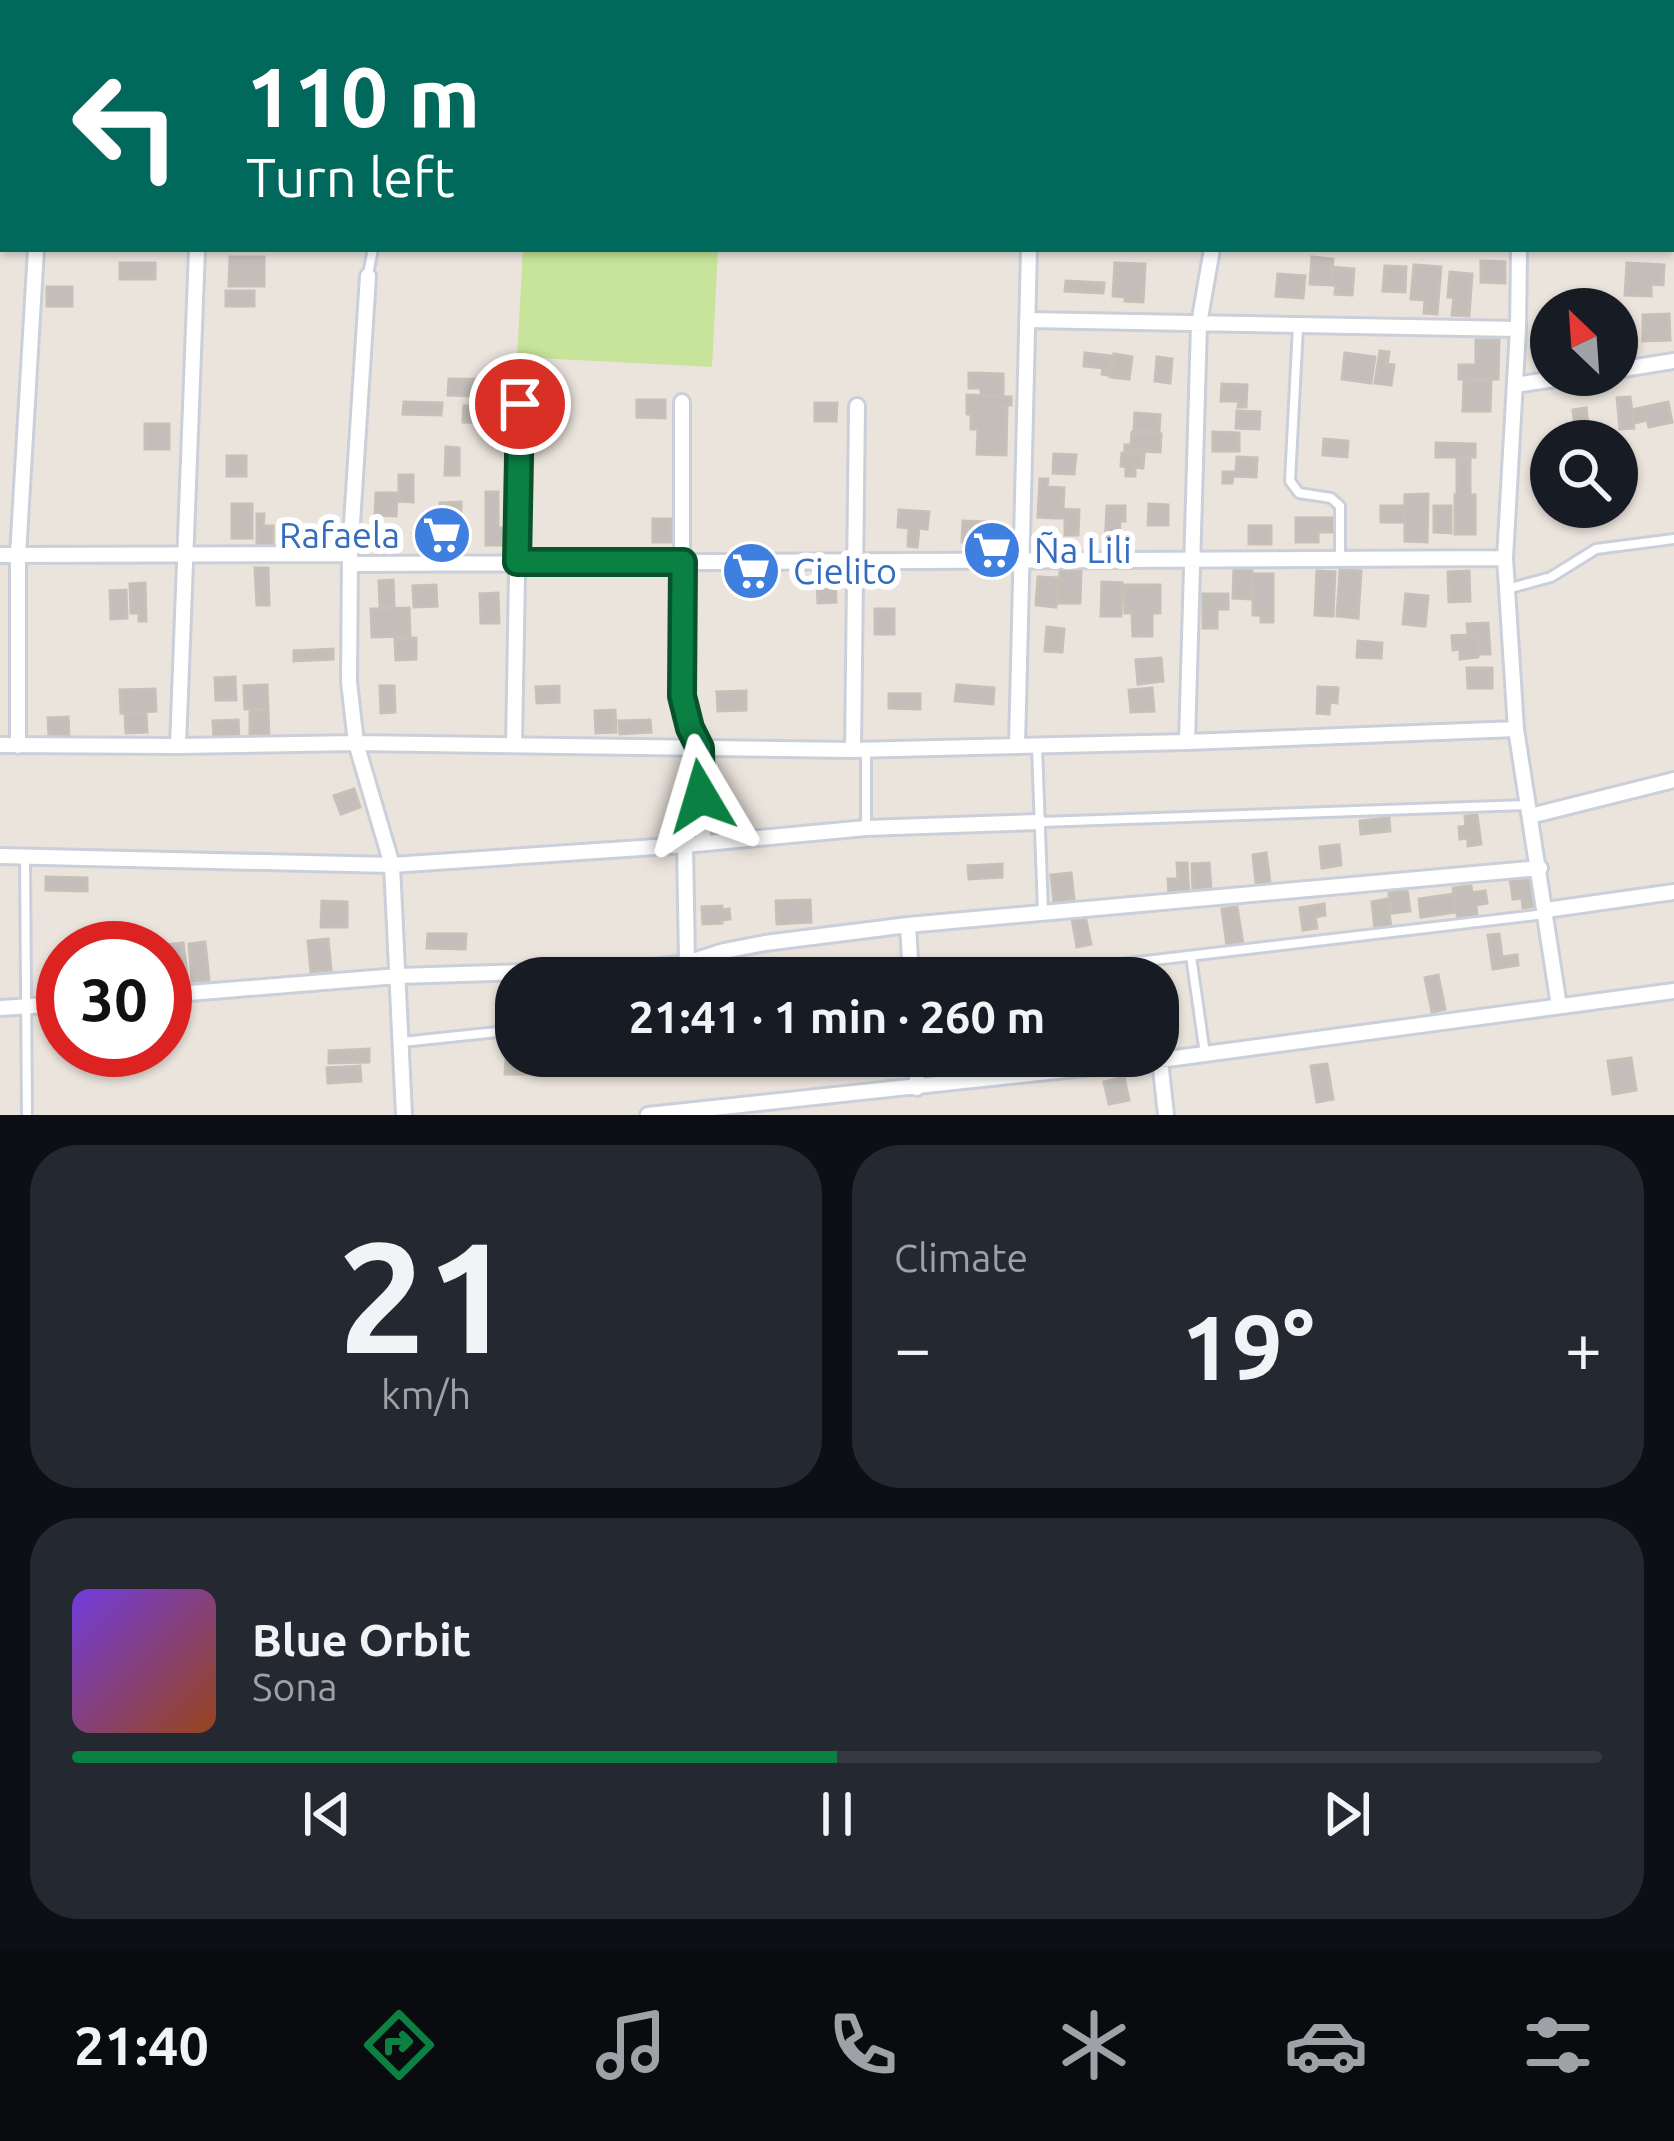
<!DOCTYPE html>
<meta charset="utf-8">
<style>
body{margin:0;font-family:Ubuntu,sans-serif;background:#242831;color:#f1f3f6;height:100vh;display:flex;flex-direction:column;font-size:45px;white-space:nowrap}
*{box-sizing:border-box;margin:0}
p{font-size:39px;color:#9ea1a6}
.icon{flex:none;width:66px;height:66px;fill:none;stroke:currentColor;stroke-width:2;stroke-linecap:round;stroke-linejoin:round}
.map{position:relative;height:1115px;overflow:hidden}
.side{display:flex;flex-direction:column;gap:30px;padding:30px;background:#0d0f14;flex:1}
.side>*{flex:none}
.hud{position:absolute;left:0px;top:0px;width:1674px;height:252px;box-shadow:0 3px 9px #0004;background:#00695c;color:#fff;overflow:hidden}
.needle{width:78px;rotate:335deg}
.controls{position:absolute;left:1530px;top:288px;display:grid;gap:24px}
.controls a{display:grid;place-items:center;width:108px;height:108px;border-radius:50%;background:#171b24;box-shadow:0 3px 9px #0004;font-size:60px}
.speed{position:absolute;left:36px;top:921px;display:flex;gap:24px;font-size:60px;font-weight:700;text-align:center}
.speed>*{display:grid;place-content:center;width:156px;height:156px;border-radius:50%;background:#171b24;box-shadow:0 3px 9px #0004;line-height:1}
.speed .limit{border:18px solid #d22;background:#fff;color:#111}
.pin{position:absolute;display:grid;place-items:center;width:102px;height:102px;color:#fff;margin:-51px;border:6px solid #fff;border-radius:50%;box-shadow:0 3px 12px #0007}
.me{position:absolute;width:132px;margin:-66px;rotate:353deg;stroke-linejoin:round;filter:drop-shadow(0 0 9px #0008)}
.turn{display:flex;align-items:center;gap:42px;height:252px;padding:0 48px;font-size:54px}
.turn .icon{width:156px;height:156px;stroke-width:2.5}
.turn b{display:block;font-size:84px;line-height:102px}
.big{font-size:90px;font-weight:700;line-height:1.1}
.side .tile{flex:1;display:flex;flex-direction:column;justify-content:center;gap:18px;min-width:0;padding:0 42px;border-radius:48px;background:#242831}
.side .dial{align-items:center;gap:0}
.dial b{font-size:156px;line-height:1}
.song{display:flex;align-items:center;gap:36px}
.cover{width:144px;height:144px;border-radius:18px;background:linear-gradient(135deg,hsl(260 70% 55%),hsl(20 70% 35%))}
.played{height:12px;border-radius:6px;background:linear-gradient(90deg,#0b8043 50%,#363941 50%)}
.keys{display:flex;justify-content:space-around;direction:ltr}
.heat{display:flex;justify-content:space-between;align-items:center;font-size:66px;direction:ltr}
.side .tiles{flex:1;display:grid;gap:30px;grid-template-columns:1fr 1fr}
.tile:last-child{grid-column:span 2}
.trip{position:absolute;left:495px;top:957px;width:684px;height:120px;border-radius:48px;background:#171b24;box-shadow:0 3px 9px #0004;font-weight:700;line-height:120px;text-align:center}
.tab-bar{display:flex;height:192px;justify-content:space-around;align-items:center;background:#090b0e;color:#9ea1a6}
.tab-bar .icon{width:84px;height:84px}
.tab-bar .current{color:#0b8043}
.tab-bar b{font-size:54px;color:#f1f3f6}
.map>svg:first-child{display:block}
</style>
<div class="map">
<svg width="1674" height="1115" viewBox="0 0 1674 1115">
<rect width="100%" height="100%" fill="#ebe4dd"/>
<!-- pitch -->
<path fill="#c7e49a" d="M523,249h195l-6,118 -195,-10z"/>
<!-- building -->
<path fill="#c3beb9" stroke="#c6c0b7" stroke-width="3" d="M230,257h34v29h-35z
M1312,257l21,2 -2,26 -21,-1z
M1481,261l24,1v21l-24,-1z
M120,263h35v16h-35z
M1115,263l30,1 -2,38 -18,-1v-4l-12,-1z
M1627,263l37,2 -1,20 -12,-1v12l-26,-1z
M1414,265l27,2 -4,47 -13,-1 1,-13 -14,-1z
M1385,266l21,1 -1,25 -22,-1z
M1332,267l22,2 -2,26 -17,-1 1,-8 -5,-1z
M1450,272l22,2 -3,42 -17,-1 2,-18h-6z
M1278,274l27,2 -2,22 -27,-2z
M1066,281l38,2 -1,10 -38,-2z
M47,287h25v19h-25z
M226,291h28v15h-28z
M1669,314l1,26 -27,1v-26z
M1476,340h23l-1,39h-39v-14h17z
M1380,351l9,1 -2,12 7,1 -3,20 -16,-2z
M1085,353l26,3 -3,19 -6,-1 1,-6 -19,-2z
M1345,353l30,4 -4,26 -29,-4z
M1114,354l18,3 -3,22 -19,-2z
M1157,357l15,2 -2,24 -15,-2z
M969,373l34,1v22l-22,-1v-7h-12z
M449,379l64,1v17l-65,-2z
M1464,381h27l-1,30h-27z
M1222,384l25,1 -1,22h-8l1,-6h-18z
M967,395l44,2v8l-44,-1z
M1630,397l4,31 -14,1 -3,-31z
M637,400h28v18l-28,-1z
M404,402l38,1 -1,12 -38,-1z
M1668,402l4,20 -23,5 -2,-7 -12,3 -3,-13z
M815,403h22l-1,18h-21z
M967,405l40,1 -1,49 -29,-1 1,-25h-7v-15h-4z
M464,406l34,1v16l-35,-1z
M1586,408l3,27 -13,2 -3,-27z
M1237,411l23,1 -1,17 -23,-1z
M1135,413l25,2 -1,17 -25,-2z
M145,424h24v25h-24z
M1132,432l29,2 -1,18 -35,-2v-5h6z
M1213,432l26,1v18h-26z
M1324,439l24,2 -1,16 -24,-2z
M1436,443l39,1v13h-39z
M446,447l13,1v27h-14z
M1122,453l22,1 -1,14 -8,-1v9h-9v-9l-5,-1z
M1054,454l22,1 -2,19 -21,-1z
M227,456h19v20h-19z
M1237,457l20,1 -1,19 -23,-1 -1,7h-9v-11h13z
M1457,459h13v37l-13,-1z
M399,475h14v27l-14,-1z
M1040,479h8l-1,8 17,1 -1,21 -8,-1 -1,10 -16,-1z
M486,492h12v36h10v17h-22z
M376,493h21l-1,23 -21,-1z
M1428,494l-1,48 -22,-1v-46z
M1455,495h20v39h-20z
M461,502v37h-21v-36z
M232,504h20v34h-20z
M1149,504l19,1v20h-20z
M1107,506h18v15h-5l-1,25h-14z
M1381,506h24v16h-24z
M1434,506h17v27l-17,-1z
M1055,509l24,1 -1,25h-13v-17h-10z
M899,510l30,2 -2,17 -8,-1 -2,19 -9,-1 1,-18 -11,-1z
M257,514h7l-1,12h10v18l-16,1z
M1296,518h40v14h-18v10h-22z
M653,519h18v23h-18z
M963,521l23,1 -2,21 -22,-1z
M1249,526h22v18h-22z
M255,568h13l1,37h-12z
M1234,569l18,1 -2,29 -17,-1z
M1060,570h21l-1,33h-21z
M1340,570l21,1 -3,47 -21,-2z
M1317,571l18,1 -2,44 -18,-1z
M1469,571l1,30 -21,1 -1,-30z
M1253,574h20v48h-12v-7h-8z
M1038,577l20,1 -2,29 -20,-2z
M393,580l1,26 -14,1 -1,-26z
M817,582h18l1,20 -18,1z
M1102,582l20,1 -1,33h-20z
M145,583l1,38h-7v-8h-8l-1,-29z
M436,585l1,21 -23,1 -1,-21z
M1124,585h36v28h-8v23h-19l-1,-23h-7z
M126,590l1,28 -16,1 -1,-28z
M498,593l1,30h-18l-1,-29z
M1203,594h25v15h-11v19h-14z
M1406,594l22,2 -3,30 -22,-2z
M409,608l1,28 -38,1 -1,-28z
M875,609h19v25h-19z
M1488,623l2,31h-11l-1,-21 -10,1 -1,-10z
M1047,627l17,2 -2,23 -17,-1z
M1477,634l1,23 -18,2v-10l-7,1 -1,-14z
M416,638v21l-20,1 -1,-21z
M1358,641l24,2 -1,15 -24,-1z
M333,649v10l-39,2v-10z
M1161,658l2,23 -25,3 -2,-24z
M1467,668h25v20h-24z
M235,677l1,23h-20l-1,-22z
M267,685l1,23 -23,1 -1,-23z
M957,685l37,3 -1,16 -38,-3z
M380,686h14l1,26 -14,1z
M559,686v16l-22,1 -1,-16z
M1318,687l20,1 -1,15 -7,-1 -1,12 -12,-1z
M1152,688l2,23 -23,1 -2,-22z
M155,689l1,22 -35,2 -1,-23z
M746,691v19l-28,1 -1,-19z
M889,694h31v15l-31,-1z
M615,710l1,22 -20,1 -1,-22z
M268,711l1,26 -19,1v-26z
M146,713l1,19 -21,1 -1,-19z
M68,717l1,19 -20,1 -1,-19z
M238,720l1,19 -25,1 -1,-19z
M650,720l1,12 -31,2 -1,-13z
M354,789l6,18 -19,7 -7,-18z
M1477,815l4,29 -13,2v-8l-8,1 -1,-12 7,-1 -1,-10z
M1389,818l1,13 -29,3 -1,-13z
M1339,845l2,20 -19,3 -2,-21z
M1266,853l4,29 -14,1 -3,-28z
M1177,863h10l2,31 -20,1 -1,-16h10z
M1209,863l2,26 -18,1 -1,-26z
M1002,864v13l-33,2 -1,-13z
M1071,873l3,26 -20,2 -3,-26z
M1530,876l4,30 -11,2 -1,-10 -9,1 -3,-21z
M46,877l41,1v13l-41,-1z
M1471,886l1,7 13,-2 2,12 -11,2 1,12 -19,3 -5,-32z
M1407,890l3,21 -18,2 -3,-20z
M1454,894l2,18 -35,5 -2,-18z
M1387,899l4,28 -16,2 -3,-27z
M810,900l1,22 -34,2 -1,-23z
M322,901l25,1v25h-26z
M1324,904l1,11 -10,2 2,11 -14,2 -3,-22z
M722,906v4l7,-1 1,10 -8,1v3l-19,1 -1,-17z
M1237,907l6,37 -16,2 -5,-37z
M1085,916l6,28 -14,3 -5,-28z
M428,934h38l-1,15 -38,-1z
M1499,934l3,23 15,-2 1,10 -25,4 -5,-34z
M328,939l3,31 -20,2 -3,-31z
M205,942l4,38 -17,1 -3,-37z
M183,943l5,39 -19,2 -4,-39z
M1438,975l7,34 -13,3 -7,-34z
M369,1049v13l-40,1v-12z
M110,1050h36l1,8 -35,4z
M1631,1058l5,32 -23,4 -5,-33z
M506,1059l26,1v14h-27z
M1327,1064l6,35 -16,3 -6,-36z
M360,1066l1,15 -33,2 -1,-15z
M1124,1077l5,23 -20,4 -5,-22z"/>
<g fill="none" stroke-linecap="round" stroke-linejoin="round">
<defs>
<path id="lane" d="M448,0v3
M0,127h3
M368,274l5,-25
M1298,326l-8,155 9,12 32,5 9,8v51
M1507,589l44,-12 45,-28 78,-10
M1037,747l6,165
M1041,822l486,-17
M866,826v-75
M25,859l2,256
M1191,956l14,98
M1001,978l544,-64
M402,1042l114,-12"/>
<path id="street" d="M1509,0v3
M1037,3v-3
M1671,114l3,-1
M0,211h3
M1519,249l-1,80 -13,229 11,171 43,277
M368,276l-18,278 -1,128 7,61 36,122 12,250
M1027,320l491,9
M1617,370l57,-9
M1515,385l67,-10
M682,402v294l8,33 10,20 3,94
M0,555l350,-1
M350,564l1155,-6
M1187,742l12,-418 13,-75
M0,745l178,1 178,-3 497,7 334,-8 329,-13
M514,745l6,-341
M18,746v-191l18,-306
M178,746l19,-497
M1017,746l12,-497
M853,750l4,-344
M1530,816l144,-36
M685,845l2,118
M0,856l392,9 293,-20 181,-17 173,-6
M1546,910l128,-18
M908,925l3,53
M165,995l233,-19 248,-8 41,-5 37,-12 41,-8 143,-18 632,-57
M0,1008l63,-4
M916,1056l1,32
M1160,1060l6,55
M648,1115l512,-55 514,-69"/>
</defs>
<!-- lane casing -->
<use href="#lane" stroke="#cbcfda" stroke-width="14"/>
<!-- street casing -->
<use href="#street" stroke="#cbcfda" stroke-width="20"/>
<!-- lane -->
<use href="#lane" stroke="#fff" stroke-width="8"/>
<!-- street -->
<use href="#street" stroke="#fff" stroke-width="14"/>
</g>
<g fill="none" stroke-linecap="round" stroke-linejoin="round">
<defs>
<path id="route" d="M520,404l-3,158h166l-1,134 8,32 10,20 1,48"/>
</defs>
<!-- route casing -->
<use href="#route" stroke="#07532c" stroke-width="30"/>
<!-- route -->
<use href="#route" stroke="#0b8043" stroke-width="21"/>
</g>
<!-- icons -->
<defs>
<symbol id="supermarket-disc" viewBox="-11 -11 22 22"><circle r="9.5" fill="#3f7fe0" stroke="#fff"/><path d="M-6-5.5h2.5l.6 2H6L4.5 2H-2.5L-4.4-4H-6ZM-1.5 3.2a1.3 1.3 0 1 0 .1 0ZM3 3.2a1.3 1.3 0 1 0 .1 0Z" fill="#fff"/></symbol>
</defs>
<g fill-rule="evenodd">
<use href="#supermarket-disc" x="409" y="502" width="66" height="66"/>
<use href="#supermarket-disc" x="959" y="517" width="66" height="66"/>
<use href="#supermarket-disc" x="718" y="538" width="66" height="66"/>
</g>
<g text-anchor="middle" stroke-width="12" stroke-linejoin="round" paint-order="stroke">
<!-- shop labels -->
<g font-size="36" fill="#366cbe" stroke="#fff" text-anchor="start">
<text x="400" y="548" text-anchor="end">Rafaela</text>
<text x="1034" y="563">Ña Lili</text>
<text x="793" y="584">Cielito</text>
</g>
</g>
</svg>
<div class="controls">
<a><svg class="needle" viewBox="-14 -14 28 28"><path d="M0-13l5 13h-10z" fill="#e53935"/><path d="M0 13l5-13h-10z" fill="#9ea1a6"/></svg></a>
<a><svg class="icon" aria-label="search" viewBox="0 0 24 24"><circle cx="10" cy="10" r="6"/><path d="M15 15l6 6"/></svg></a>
</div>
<div class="speed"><div class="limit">30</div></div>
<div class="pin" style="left:520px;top:404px;background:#d93025"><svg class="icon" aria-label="arrive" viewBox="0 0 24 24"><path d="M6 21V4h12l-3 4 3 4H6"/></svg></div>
<svg class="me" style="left:701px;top:796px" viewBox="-20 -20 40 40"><path d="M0-17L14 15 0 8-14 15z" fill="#0b8043" stroke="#fff" stroke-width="4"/></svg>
<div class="trip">21:41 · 1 min · 260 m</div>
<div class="hud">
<div class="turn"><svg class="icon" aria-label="left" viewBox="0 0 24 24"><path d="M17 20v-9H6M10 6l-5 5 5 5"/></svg><div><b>110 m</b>Turn left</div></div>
</div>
</div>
<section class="side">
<div class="tiles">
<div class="tile dial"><b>21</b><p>km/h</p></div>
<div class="tile"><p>Climate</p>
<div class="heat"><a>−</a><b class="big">19°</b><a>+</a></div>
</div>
<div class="tile">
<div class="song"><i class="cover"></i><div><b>Blue Orbit</b><p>Sona</p></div></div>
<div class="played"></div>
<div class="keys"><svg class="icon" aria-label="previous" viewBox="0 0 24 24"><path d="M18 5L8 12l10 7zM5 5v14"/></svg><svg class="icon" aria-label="pause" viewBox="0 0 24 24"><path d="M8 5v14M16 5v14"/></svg><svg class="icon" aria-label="next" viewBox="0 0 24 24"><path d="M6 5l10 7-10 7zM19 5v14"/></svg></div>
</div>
</div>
</section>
<nav class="tab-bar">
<b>21:40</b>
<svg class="icon current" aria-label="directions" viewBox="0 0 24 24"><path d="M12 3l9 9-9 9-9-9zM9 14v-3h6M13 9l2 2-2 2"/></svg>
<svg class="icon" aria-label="music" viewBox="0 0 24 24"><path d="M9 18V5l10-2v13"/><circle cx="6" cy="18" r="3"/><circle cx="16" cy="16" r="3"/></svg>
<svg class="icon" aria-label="phone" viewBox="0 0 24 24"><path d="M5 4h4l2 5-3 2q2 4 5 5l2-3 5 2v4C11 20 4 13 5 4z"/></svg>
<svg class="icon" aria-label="climate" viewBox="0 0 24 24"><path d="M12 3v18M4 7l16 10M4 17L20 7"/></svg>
<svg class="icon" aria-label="car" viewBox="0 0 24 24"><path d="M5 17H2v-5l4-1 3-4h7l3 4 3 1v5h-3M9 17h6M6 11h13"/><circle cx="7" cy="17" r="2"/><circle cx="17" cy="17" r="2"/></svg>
<svg class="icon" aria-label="filters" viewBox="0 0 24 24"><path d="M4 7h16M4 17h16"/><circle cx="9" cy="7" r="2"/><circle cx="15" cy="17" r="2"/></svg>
</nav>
